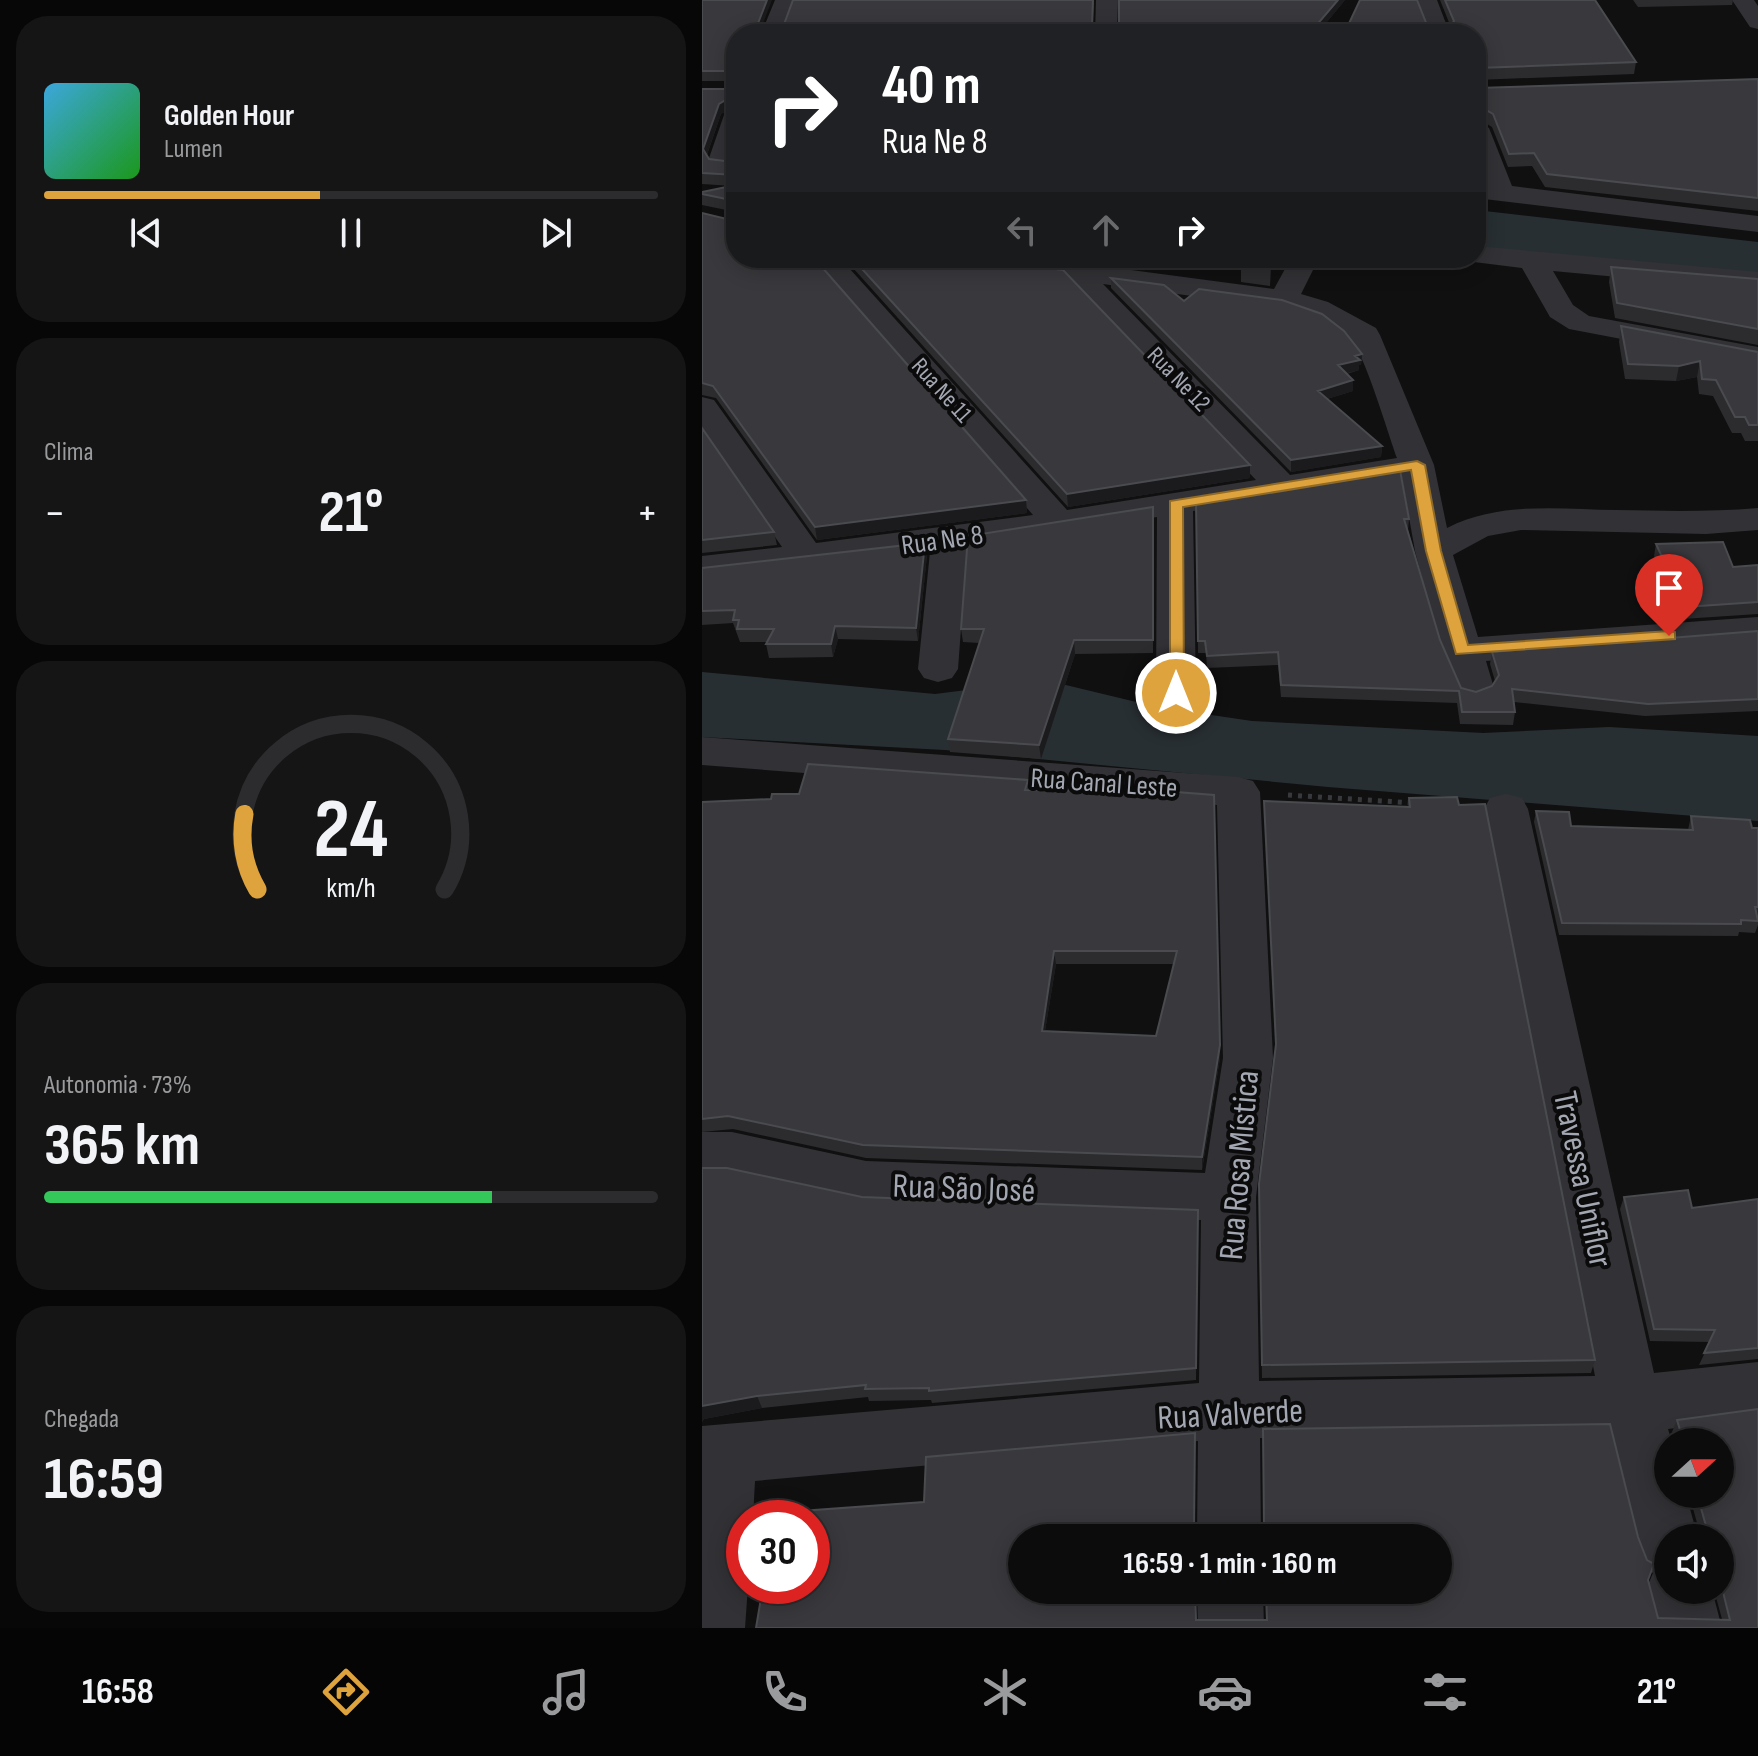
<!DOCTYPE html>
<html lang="pt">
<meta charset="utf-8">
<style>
body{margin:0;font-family:"Sofia Sans Condensed",sans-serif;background:#151516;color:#f1f3f6;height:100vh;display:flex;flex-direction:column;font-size:30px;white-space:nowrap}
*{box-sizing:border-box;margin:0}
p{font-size:26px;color:#9a9b9d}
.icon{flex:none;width:44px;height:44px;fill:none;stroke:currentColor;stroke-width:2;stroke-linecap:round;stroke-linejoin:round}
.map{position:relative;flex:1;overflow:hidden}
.drawer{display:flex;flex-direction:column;gap:16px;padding:16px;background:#070707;width:702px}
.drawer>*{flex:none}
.hud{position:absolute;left:24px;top:24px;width:760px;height:244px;border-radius:32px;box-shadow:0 4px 20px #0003,0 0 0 2px #2c2c2e;background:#202124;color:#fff;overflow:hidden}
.needle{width:52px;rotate:69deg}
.fabs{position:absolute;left:952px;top:1428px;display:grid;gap:16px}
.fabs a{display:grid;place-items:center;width:80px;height:80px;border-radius:50%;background:#0c0c0d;box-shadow:0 4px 20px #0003,0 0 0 2px #2c2c2e;font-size:40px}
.speed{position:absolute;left:24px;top:1500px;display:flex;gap:16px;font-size:40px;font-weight:700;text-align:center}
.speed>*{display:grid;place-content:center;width:104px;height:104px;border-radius:50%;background:#0c0c0d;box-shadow:0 4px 20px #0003,0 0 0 2px #2c2c2e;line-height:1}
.speed .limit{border:12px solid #d22;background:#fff;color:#111}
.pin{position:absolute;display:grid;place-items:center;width:68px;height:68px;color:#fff;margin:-82px -34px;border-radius:50% 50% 50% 0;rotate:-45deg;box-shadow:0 0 8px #0007}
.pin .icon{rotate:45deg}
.me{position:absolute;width:88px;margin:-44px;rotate:0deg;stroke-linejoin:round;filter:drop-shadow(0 0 6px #0008)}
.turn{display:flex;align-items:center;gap:28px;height:168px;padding:0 24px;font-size:36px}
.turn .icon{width:104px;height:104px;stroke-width:2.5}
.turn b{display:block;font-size:56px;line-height:68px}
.lanes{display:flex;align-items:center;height:76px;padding:0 24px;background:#0003;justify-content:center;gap:40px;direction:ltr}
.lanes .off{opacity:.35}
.big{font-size:60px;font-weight:700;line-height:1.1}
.drawer .widget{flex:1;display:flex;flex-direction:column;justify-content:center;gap:12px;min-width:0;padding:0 28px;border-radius:32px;background:#151516}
.drawer .dial{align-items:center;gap:0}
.dial svg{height:208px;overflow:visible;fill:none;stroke:#2c2c2e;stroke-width:7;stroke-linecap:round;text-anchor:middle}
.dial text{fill:#f1f3f6;stroke:none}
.song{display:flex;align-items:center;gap:24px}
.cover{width:96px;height:96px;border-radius:12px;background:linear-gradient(135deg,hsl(200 70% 55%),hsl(120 70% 35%))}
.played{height:8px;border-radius:4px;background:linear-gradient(90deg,#dea33c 45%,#2c2c2e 45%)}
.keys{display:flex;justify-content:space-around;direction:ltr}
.heat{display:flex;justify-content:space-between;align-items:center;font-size:44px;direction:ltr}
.charge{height:12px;border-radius:6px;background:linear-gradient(90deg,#34c759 73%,#2c2c2e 0)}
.trip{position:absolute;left:306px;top:1524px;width:444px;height:80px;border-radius:40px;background:#0c0c0d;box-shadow:0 4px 20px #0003,0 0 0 2px #2c2c2e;font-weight:700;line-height:80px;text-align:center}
.menu{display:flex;height:128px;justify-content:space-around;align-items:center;background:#050505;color:#9a9b9d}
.menu .icon{width:56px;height:56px}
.menu .on{color:#dea33c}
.menu b{font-size:36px;color:#f1f3f6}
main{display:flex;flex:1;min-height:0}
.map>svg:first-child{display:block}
</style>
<main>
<section class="drawer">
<div class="widget">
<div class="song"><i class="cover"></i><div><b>Golden Hour</b><p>Lumen</p></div></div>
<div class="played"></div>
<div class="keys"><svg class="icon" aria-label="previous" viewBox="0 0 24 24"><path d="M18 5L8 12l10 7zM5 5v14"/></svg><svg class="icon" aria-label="pause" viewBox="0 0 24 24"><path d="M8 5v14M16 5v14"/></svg><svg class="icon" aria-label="next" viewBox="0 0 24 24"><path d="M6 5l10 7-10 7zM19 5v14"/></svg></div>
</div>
<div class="widget"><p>Clima</p>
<div class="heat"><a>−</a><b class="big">21°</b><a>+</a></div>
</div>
<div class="widget dial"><svg viewBox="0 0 100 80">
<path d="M14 69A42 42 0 1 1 86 69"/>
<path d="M14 69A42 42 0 0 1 9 40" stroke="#dea33c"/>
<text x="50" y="56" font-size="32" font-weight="700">24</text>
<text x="50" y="72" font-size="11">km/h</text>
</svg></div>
<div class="widget"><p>Autonomia · 73%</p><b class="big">365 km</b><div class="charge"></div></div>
<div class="widget"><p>Chegada</p><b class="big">16:59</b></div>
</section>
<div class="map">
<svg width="1056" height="1628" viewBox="0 0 1056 1628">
<rect width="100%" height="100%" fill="#101011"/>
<!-- water -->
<path fill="#282f33" d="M774,210l282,32v32l-282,-26z
M0,672l233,22 110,-14 112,27 95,14 231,12 126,-6 149,9v85l-430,-34 -383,-37 -243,-13z"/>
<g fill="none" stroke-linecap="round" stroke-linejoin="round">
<!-- path -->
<path stroke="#38393d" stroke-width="5" stroke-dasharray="4 6" stroke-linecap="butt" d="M586,795l126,8"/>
<!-- minor -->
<path fill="#323236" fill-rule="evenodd" d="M73,0h22l-14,34h-22z
M394,0h22l-1,34h-22z
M713,0h22l13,34h-22z
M1030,0h22l4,6v23l-8,-2z
M34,108v62l-24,-3 -4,-6 16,-46z
M774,120l13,8 23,58 246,30v16l-282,-34v-16l8,1 -8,-21z
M774,246l282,26v18l-205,-19 20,34 16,11 169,31v18l-189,-36 -19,-12 -28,-49 -56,-7 -2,-3h12z
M108,258h30l227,252 189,-30 -191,-201 -89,-12 -10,-3 -4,-6h79l233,31 17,-31h28l-18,36 27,8 48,26 4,7 54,130 13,63c52,-27 113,-19 169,-18 48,1 95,2 142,-2v22l-52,4 -185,-4 -33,6 -35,19 25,82 280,-20v24l-272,20 8,27 -6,9 -14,4 -14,-4 -19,-46 -26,-100 -13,-73 -209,33 3,182 -6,9 -14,4 -14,-4 -6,-9 1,-176 -190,30 -9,122 -6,9 -14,4 -14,-4 -6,-9 12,-117 -228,26v-22l80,-9 -80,-116v-34l12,3 102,143 217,-28zM401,284l179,24c22,6 51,15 69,32 13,12 38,96 46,118l-107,17z
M0,737l536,40 15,4 7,11 13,266 -17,139 3,184 336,-5 -111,-567 6,-11 16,-4 16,4 6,11 126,564 104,-11v56l-90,11 4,13h-4v52h18l12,44h-30v52h44l10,38h-66l-10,-38 7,-17 -8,-3 -9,-23 -28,-114 -348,5 1,100h-64l1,-97 -443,40 -2,37h-9v68h4l-3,42h-43v-202l497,-43 2,-163 -335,-13 -134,-29h-30v-46h30l134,29 339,12 18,-115 -6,-253 -515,-40z
M495,1590h66l1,38h-66z"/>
</g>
<!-- wall -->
<path fill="#2c2c2f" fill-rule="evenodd" d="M0,0l60,26 21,1 10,-27h301l-1,26h26v-26h226l-28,34h-581v47h-34z
M738,0h155l41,62 -2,12 -158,6v-46h-132l83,-9h23z
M931,0h100l-1,5 -94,2z
M1056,79v132l-213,-24 -13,-21 -24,1 -16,-40 -15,-9 -1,41v-73l1,2z
M0,89l33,17 -14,8 -14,41 2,4 24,3 3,-2v98l290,242 1,13 -210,27 -101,-142 -14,-3v-182l33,8 1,-9 -34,-7v-13l31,-6 -31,-2z
M142,258h129l277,207v13l-182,29z
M362,258h68l-1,1 1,8z
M539,263l30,4 -1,19 -29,-4z
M909,267l147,12v66l-143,-27 -6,-36z
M409,278l73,23 178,53 -1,11h-2v5l-12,4 6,6v11l-26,8 55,47 -1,11 -90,15 -180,-184z
M919,326l137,26v89h-13l-4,-8h-9l-19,-37 -14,-2 -2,-17 -21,4 -51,-2 -6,-37z
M0,428l72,104 3,13 -75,8z
M494,502l213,17 -1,11 32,110 21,48 15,4 16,-6 3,-5 -5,-17 2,-12 266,-21v80l-113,5 -131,-14 1,10 -2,13 -53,-1 -3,-21 -176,-6 -3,-32 -71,3 -1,-15h-8z
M452,521l-1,132 -78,1 -34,105 -91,-7 -2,-13 32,-96 -17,-1 -2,-13z
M223,543l2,12 -9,86 -80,-2 -5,18 -64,1 -3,-14 1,-2h-27l-7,-19 -31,2v-57z
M954,544l77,23 25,-2v49l-76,5 -28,-63z
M327,790l82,1 109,267 -18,112 -336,-12 -133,-29 -31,3v-330zM354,964h118l-18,72 -111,-5z
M707,798l186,562 -4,13 -329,5 -3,-181 17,-147 -12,-249 144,6z
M834,811l35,15 117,4 3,-14 67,12v97l-3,8 -16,-1 -1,4 -179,-1 -25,-113z
M0,1168l160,29 336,13 -2,170 -264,23 -1,-3 -62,1 -1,-4 -106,11 -58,11 -2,3z
M922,1197l68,11 66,-9v160l-59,6 11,-23 -60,-1 -30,-132z
M1056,1409v219h-1002l7,-42h49v-68h-12l1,-7 123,-9 2,-45 269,-24v96l66,1 3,-2 -1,-99 347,-5 28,113 9,23 7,4 -6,16 10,38 64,1 -8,-29h6v-52h-48l4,-8h23l-10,-36h31v-52h-48l2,-4 -2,-6 5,-12zM320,1538h416v52h-173l1,30h-70l-1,-30h-173z"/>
<!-- shaded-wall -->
<path fill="#1b1b1d" d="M65,0h5l-13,34 -2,-8z
M636,0h7l-28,34h-8z
M32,95l2,10 -15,9 -16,46 -2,-11 16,-45z
M660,354l-1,11h-2v5l-22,6 1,-11 17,-9z
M998,361l-3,16 -21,4 3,-15z
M651,380v11l-36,11 1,-11z
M680,446l-1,11 -90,15v-12z
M548,465v13l-182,29 -1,-13z
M324,500l1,13 -210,27 -2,-13z
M223,543l2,12 -9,86 -2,-13z
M133,626l3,13 -5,18 -2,-13z
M372,640l1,14 -34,105 -2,-14z
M352,951l2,13 -13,79 -1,-12z
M518,1045v13l-18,112v-13z
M55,1396l5,12 -58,11 -2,3v-16z"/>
<!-- building -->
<path fill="#39393d" stroke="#494b4f" stroke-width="2" fill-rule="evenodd" d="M0,0h65l-10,26 26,1 10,-27h300l-1,26h27v-26h219l-29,34h-573v37h-34z
M658,0h57l10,25h24l3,-4 -9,-21h150l41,62 -159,6 -1,6v-40h-132z
M1056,79v119l-211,-24 -13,-21 -25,1 -16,-40 -16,-9 -1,50v-69l1,2z
M0,89h34v50l-2,-44 -15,9 -16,45 6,10 24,3 3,-2v15l-34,-2z
M34,185v73h78l212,242 -211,27 -102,-141 -11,-3v-170l33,8 1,-20 -34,-7v-2z
M150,258h121l90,12 187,195 -183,29z
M541,258h17l11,9 -30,-4z
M909,267l147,12v50l-141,-26z
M409,278l53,7 20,16 15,-12 83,11 40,14 22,17 18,23 -7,2 5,4 -22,5 15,15 -35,11 64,55 -91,14z
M919,326l137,26v73h-9l-4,-8h-10l-19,-37 -14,-1 -2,-18 -21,5 -51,-2z
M0,428l72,104 -72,8z
M698,470l9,49h-5l36,121 21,48 15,4 16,-6 7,-11 -7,-23 266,-21v68l-110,5 -136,-15 3,23h-53l-3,-21 -178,-6 -3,-33 -71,4 -2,-15h-7l-2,-139z
M451,507v133h-79l-35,105 -91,-6 36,-110h-23l7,-93z
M1021,542l10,25 25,-2v37l-73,5 -29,-63z
M223,543l-9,85 -81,-2 -4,18h-65l8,-15h-37l2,-9h-6l2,-10 -33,1v-43z
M106,764l220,16 -3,10 86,1 2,-4 101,8 6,250 -18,112 -339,-12 -135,-29 -26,3v-317l69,-3 1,-5h27zM352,951h123l-21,85 -114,-5z
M755,797l2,8 26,-1 110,556 -333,5 -3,-181 17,-140 -12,-243 146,6 -1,-9z
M834,811l33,1 2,14 122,4 -2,-14 59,4 2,8h6v79h-3l3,14 -17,-1v4l-179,-1z
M0,1168h25l135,29 336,13 -2,158 -267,23v-3l-64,1 1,-4 -109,11 -55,10z
M986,1190l4,18 66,-9v149l-54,5 11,-23 -61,-1 -30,-132z
M1056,1409v219h-1002l7,-42h49v-68h-12l1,-7 123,-9 2,-45 269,-24 -1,96 67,1 3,-3 -1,-98 347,-5 28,113 9,23 7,4 -6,16 10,38 72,2 -10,-40v-42h-44v-8h27l3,-4 -9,-32h23v-52h-44v-8l4,-4 -3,-10zM320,1538h416v52h-172l1,30h-71l-1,-30h-173z"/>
<!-- route -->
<path fill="#dea33c" stroke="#906a27" stroke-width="2" d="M715,461l8,4 16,86 27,94 201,-14 6,1v7l-219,15 -30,-103 -15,-81 -228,37 1,186 -2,4h-12v-196z"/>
<g text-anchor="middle" stroke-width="8" stroke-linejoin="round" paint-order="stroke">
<!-- far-street labels -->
<g font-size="24" fill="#a3a7b1" stroke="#0b0b0c">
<text transform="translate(477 379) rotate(46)" y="8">Rua Ne 12</text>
<text transform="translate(240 390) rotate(48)" y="8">Rua Ne 11</text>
</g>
<!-- street labels -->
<g font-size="28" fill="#a3a7b1" stroke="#0b0b0c">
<text transform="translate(240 539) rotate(-8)" y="10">Rua Ne 8</text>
<text transform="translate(402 782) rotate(4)" y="10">Rua Canal Leste</text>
</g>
<!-- near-street labels -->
<g font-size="34" fill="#a3a7b1" stroke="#0b0b0c">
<text transform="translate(536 1165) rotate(-85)" y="12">Rua Rosa Mística</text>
<text transform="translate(882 1179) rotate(78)" y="12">Travessa Uniflor</text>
<text transform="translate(262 1187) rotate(2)" y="12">Rua São José</text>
<text transform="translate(528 1413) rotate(-3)" y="12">Rua Valverde</text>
</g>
</g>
</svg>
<div class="fabs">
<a><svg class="needle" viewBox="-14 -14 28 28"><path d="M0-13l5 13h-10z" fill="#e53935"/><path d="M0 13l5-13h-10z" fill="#9a9b9d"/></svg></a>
<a><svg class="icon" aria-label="sound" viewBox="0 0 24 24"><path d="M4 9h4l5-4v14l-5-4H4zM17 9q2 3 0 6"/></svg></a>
</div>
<div class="speed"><div class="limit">30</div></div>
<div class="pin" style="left:967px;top:636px;background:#d93025"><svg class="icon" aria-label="arrive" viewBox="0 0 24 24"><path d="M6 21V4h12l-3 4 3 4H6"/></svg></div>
<svg class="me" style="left:474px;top:693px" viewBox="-20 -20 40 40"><circle r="17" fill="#dea33c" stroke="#fff" stroke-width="3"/><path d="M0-11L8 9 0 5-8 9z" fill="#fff"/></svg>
<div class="trip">16:59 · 1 min · 160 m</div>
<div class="hud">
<div class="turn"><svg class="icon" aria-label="right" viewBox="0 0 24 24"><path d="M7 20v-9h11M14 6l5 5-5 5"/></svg><div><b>40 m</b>Rua Ne 8</div></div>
<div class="lanes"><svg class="icon off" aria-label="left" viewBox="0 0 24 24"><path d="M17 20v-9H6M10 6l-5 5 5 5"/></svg><svg class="icon off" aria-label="ahead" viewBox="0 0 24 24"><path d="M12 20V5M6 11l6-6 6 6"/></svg><svg class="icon" aria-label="right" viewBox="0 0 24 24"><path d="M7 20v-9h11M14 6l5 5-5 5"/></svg></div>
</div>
</div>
</main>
<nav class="menu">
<b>16:58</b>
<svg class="icon on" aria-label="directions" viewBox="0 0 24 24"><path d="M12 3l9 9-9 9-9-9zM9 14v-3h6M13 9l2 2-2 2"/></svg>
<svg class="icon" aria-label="music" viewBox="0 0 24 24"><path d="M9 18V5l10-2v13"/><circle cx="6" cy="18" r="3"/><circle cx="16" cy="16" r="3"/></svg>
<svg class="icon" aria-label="phone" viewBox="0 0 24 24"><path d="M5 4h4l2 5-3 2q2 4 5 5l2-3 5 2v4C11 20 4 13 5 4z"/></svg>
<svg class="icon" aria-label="climate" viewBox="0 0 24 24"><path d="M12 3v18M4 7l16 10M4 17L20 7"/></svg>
<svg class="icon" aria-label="car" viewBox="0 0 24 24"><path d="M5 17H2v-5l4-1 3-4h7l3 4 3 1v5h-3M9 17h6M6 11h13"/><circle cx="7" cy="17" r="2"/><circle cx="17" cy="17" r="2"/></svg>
<svg class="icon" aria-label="filters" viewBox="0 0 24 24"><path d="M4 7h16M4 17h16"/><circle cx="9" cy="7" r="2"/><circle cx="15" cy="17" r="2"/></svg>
<b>21°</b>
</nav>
